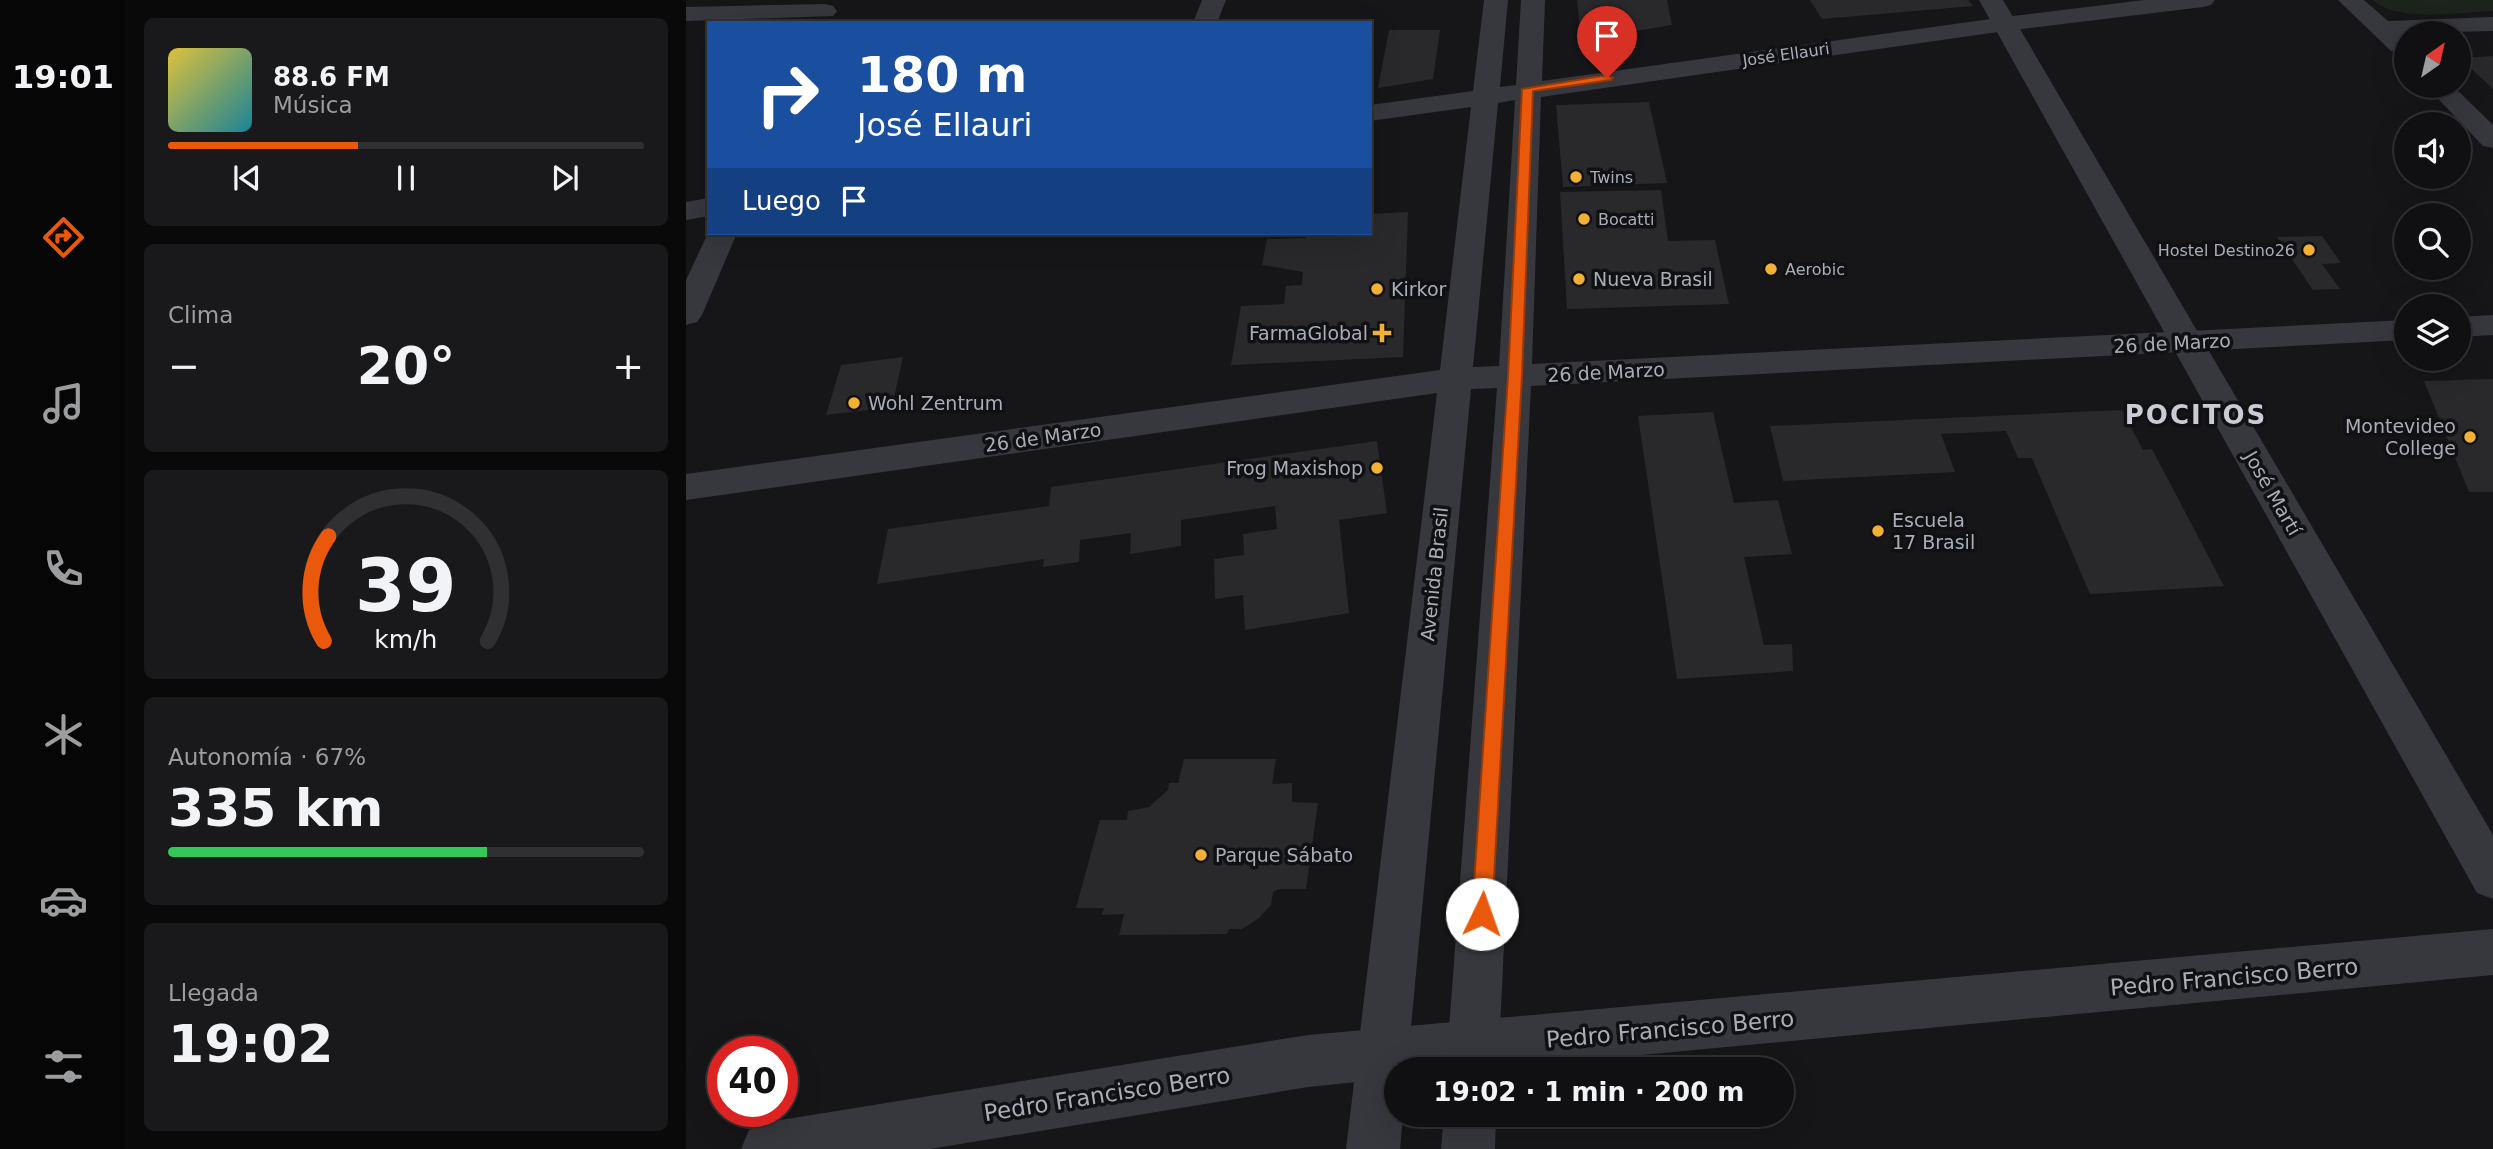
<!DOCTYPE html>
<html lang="es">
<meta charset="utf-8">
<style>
body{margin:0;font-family:"DejaVu Sans",sans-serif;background:#19191b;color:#f1f3f6;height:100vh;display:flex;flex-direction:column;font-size:26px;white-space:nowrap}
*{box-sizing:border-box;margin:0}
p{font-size:23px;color:#9c9d9f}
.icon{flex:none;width:38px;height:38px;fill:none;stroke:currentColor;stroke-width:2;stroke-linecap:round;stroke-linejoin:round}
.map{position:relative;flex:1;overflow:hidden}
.sheet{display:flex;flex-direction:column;gap:18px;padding:18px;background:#09090a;width:560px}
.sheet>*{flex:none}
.guide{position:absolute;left:21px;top:21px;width:665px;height:214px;border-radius:0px;box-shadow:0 7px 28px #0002,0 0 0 2px #303032;background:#1a4fa0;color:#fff;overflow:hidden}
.needle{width:46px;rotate:34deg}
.tools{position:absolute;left:1708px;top:21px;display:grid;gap:14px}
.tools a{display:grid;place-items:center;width:77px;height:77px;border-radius:50%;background:#101012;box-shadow:0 7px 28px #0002,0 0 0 2px #303032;font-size:35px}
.speed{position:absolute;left:21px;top:1036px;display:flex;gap:14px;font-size:35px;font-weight:700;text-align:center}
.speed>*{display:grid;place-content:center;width:91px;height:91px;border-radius:50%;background:#101012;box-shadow:0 7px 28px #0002,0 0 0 2px #303032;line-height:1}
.speed .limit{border:10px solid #d22;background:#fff;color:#111}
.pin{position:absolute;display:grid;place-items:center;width:60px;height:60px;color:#fff;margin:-72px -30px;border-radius:50% 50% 50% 0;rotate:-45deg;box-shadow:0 0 7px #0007}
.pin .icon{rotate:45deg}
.me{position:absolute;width:77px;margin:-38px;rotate:3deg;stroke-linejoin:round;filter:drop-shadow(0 0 5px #0008)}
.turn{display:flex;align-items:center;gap:24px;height:147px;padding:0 35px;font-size:32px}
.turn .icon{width:91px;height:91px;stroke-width:2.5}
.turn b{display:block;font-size:49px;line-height:60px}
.then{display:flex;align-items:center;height:66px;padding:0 35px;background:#0003;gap:14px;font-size:26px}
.big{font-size:52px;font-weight:600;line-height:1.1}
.sheet .card{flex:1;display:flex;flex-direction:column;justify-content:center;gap:10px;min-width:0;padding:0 24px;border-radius:10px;background:#19191b}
.sheet .dial{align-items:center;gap:0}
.dial svg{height:182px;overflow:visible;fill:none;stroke:#303032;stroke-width:7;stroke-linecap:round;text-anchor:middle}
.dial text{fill:#f1f3f6;stroke:none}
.song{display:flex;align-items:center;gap:21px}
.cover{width:84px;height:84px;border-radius:10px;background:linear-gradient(135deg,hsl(50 70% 55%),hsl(190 70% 35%))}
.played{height:7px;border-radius:4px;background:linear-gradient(90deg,#ea580c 40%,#303032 40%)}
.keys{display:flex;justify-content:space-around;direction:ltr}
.heat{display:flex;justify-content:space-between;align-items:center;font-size:38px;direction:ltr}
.charge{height:10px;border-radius:5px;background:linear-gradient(90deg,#34c759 67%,#303032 0)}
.trip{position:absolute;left:698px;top:1057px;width:410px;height:70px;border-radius:35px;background:#101012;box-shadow:0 7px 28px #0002,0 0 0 2px #303032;font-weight:600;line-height:70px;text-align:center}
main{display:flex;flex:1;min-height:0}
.tab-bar{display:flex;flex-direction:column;width:126px;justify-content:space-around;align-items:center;background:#060607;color:#9c9d9f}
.tab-bar .icon{width:49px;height:49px}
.tab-bar .selected{color:#ea580c}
.tab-bar b{font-size:32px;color:#f1f3f6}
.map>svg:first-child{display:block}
</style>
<main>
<nav class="tab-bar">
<b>19:01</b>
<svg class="icon selected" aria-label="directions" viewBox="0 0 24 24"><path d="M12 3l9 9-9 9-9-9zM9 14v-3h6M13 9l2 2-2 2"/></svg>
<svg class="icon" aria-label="music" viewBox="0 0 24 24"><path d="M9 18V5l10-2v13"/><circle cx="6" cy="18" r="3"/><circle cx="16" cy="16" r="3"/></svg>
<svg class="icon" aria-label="phone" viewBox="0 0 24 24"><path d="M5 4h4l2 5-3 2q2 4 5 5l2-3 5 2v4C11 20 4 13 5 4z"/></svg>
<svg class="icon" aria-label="climate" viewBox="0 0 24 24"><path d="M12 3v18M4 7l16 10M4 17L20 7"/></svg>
<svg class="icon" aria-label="car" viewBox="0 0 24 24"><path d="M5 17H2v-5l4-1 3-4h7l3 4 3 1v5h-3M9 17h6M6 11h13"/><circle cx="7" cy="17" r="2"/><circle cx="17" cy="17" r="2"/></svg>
<svg class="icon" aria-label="filters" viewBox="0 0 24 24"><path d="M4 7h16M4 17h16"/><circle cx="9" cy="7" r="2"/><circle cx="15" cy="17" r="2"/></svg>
</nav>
<section class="sheet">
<div class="card">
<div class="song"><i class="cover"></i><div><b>88.6 FM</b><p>Música</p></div></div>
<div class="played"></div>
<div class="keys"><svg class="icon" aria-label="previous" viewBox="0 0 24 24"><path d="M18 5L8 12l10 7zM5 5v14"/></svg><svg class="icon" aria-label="pause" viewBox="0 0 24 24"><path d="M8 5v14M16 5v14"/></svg><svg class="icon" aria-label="next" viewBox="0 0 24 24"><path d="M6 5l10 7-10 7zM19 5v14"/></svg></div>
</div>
<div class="card"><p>Clima</p>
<div class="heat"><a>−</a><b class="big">20°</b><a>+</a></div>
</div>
<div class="card dial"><svg viewBox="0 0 100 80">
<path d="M14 69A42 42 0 1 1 86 69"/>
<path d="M14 69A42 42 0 0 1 16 23" stroke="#ea580c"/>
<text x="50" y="56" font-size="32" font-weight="700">39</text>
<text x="50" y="72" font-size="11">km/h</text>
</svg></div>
<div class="card"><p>Autonomía · 67%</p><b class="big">335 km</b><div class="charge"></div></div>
<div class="card"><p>Llegada</p><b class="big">19:02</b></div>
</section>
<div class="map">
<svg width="1807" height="1149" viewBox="0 0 1807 1149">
<rect width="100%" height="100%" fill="#161618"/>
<!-- green -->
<path fill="#1c231d" d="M1687,0h120v11c-32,1 -95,12 -120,-11z"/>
<!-- building -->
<path fill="#29292c" d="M891,0h90l5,25 -91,15z
M1124,0h158l5,6 -151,13z
M703,30h51l-7,49 -55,9z
M1807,56v33l-33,-31z
M963,102l18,81 -104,4 -7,-82z
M975,190l7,51 47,-1 14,64 -162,5 -7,-117z
M722,212l-5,145 -172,8 10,-59 43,-2 2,-18 16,-1 1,-13 -41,-7 5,-26 39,-1v-5h64v-19z
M1636,236l19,27 -19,1 18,25 -27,1 -36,-53z
M217,357l-11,50 -66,8 15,-50z
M1807,379v113h-24l-45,-111z
M1436,410l21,40 9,-1 72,137 -134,8 -58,-136h-14l-12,-27 -65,3 14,38 -172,9 -13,-55z
M1027,412l21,91 44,-3 14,54 -48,3 20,88 28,-1 1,27 -116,8 -39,-263z
M691,441l10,72 -48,7 10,93 -104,17 -2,-35 -28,4 -1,-40 30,-4 -1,-21 34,-5 -2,-23 -94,14v26l-51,8 1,-21 -51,7 -1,22 -36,5 1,-8 -167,25 11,-55 161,-23 2,-19z
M498,759h92l-4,25 20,-1v19l26,1 -12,86h-27l-6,3 -2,13 -12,13 -17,11h-13l-2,5 -108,1 5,-21 -22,1 2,-7h-28l24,-88h27l1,-9 21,-4 19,-17 1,-7h9z"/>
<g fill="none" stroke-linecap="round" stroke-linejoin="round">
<!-- minor -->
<path fill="#37383d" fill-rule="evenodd" d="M516,0h24l-9,23h-24z
M1293,0h24l490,835v64l-16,-6z
M1652,0h26l24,21 105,-4v14l-87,2 -3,2 3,3v14l-15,-1z
M139,4l8,2 4,5 -4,5 -147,5v-14z
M1740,86h27l40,39v23l-10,-2z
M23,231l28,2 -35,82 -5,7 -11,3v-45z
M1807,929v46l-1001,94h-96v9l-88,9 -378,62h-189l8,-19 19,-8 540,-87z"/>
<!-- tertiary -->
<path fill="#37383d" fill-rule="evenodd" d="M798,0h24l-8,87 16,-2 5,-85h24l-3,81 463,-64 139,-17h71l-4,5 -8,2 -198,24 -464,66 -9,267 874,-44v20l-875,46 -33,683h-52l51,-681 -26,1 -64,680h-11v46h7l-3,34h-54l91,-756 -751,107v-26l754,-104 31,-263 -101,14v-16l103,-14zM829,100l-16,266 -26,1 25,-264z
M23,198v18l-23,4v-18z
M1807,315v20l-34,2v-20z
M758,1115h52l-1,34h-54z"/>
</g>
<!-- route -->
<path fill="#ea580c" stroke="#983908" stroke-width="2" d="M921,75l6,3 -2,2 -78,11 -11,285 -30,538 -3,6 -7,3 -7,-3 -3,-6 36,-538 14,-287z"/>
<!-- markers -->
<g fill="#f2b134" stroke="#111113" stroke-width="2.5">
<circle cx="890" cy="177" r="7"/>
<circle cx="898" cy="219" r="7"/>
<circle cx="1623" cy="250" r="7"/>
<circle cx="1085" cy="269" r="7"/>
<circle cx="893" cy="279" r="7"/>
<circle cx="691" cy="289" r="7"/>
<path d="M692.5 322.5h7v7h7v7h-7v7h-7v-7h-7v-7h7z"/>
<circle cx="168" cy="403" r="7"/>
<circle cx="1784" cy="437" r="7"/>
<circle cx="691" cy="468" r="7"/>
<circle cx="1192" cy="531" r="7"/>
<circle cx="515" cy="855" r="7"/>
</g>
<g text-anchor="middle" stroke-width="7" stroke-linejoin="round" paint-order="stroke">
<!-- far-street labels -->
<g font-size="16" fill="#a8adb8" stroke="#111113">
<text transform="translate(1100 54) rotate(-8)" y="6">José Ellauri</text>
</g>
<!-- far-poi labels -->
<g font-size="16" fill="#a8adb8" stroke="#111113" text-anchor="start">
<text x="904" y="183">Twins</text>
<text x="912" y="225">Bocatti</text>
<text x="1609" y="256" text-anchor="end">Hostel Destino26</text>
<text x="1099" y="275">Aerobic</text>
</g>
<!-- poi labels -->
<g font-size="19" fill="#a8adb8" stroke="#111113" text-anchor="start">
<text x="907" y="286">Nueva Brasil</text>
<text x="705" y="296">Kirkor</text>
<text x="682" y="340" text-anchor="end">FarmaGlobal</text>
<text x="182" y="410">Wohl Zentrum</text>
<text x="1770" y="433" text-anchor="end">Montevideo<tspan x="1770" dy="22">College</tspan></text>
<text x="677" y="475" text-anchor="end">Frog Maxishop</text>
<text x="1206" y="527">Escuela<tspan x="1206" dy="22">17 Brasil</tspan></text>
<text x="529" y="862">Parque Sábato</text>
</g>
<!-- street labels -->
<g font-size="19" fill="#a8adb8" stroke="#111113">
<text transform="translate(1486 343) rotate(-3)" y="7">26 de Marzo</text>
<text transform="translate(920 372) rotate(-3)" y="7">26 de Marzo</text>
<text transform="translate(357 437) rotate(-8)" y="7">26 de Marzo</text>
<text transform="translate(1587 493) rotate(60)" y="7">José Martí</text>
<text transform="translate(748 574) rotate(-84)" y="7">Avenida Brasil</text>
</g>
<!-- near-street labels -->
<g font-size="23" fill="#a8adb8" stroke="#111113">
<text transform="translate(1548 977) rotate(-5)" y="8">Pedro Francisco Berro</text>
<text transform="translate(984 1029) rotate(-5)" y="8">Pedro Francisco Berro</text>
<text transform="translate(421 1094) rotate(-9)" y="8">Pedro Francisco Berro</text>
</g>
<!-- district labels -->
<g font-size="26" font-weight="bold" letter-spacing="2" fill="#c9ccd4" stroke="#111113">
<text x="1510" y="424">POCITOS</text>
</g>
</g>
</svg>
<div class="tools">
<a><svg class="needle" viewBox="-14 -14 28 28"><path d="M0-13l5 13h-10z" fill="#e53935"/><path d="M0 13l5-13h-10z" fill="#9c9d9f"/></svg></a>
<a><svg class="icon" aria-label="sound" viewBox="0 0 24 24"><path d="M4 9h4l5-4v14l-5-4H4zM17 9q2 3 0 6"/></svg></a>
<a><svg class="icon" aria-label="search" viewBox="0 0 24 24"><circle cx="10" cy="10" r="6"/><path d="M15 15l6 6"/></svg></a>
<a><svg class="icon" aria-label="layers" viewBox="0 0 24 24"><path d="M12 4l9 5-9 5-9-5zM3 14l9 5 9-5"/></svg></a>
</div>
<div class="speed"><div class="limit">40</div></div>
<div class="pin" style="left:921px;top:78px;background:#d93025"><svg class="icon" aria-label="arrive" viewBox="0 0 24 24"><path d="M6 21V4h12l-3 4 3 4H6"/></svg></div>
<svg class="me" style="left:796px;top:914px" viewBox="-20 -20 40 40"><circle r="19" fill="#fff"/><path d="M0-13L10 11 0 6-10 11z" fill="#ea580c"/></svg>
<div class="trip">19:02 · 1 min · 200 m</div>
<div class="guide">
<div class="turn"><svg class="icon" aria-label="right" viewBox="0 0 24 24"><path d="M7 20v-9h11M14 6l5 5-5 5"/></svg><div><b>180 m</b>José Ellauri</div></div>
<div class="then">Luego<svg class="icon" aria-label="arrive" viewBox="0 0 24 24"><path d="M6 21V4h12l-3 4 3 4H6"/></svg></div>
</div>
</div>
</main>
